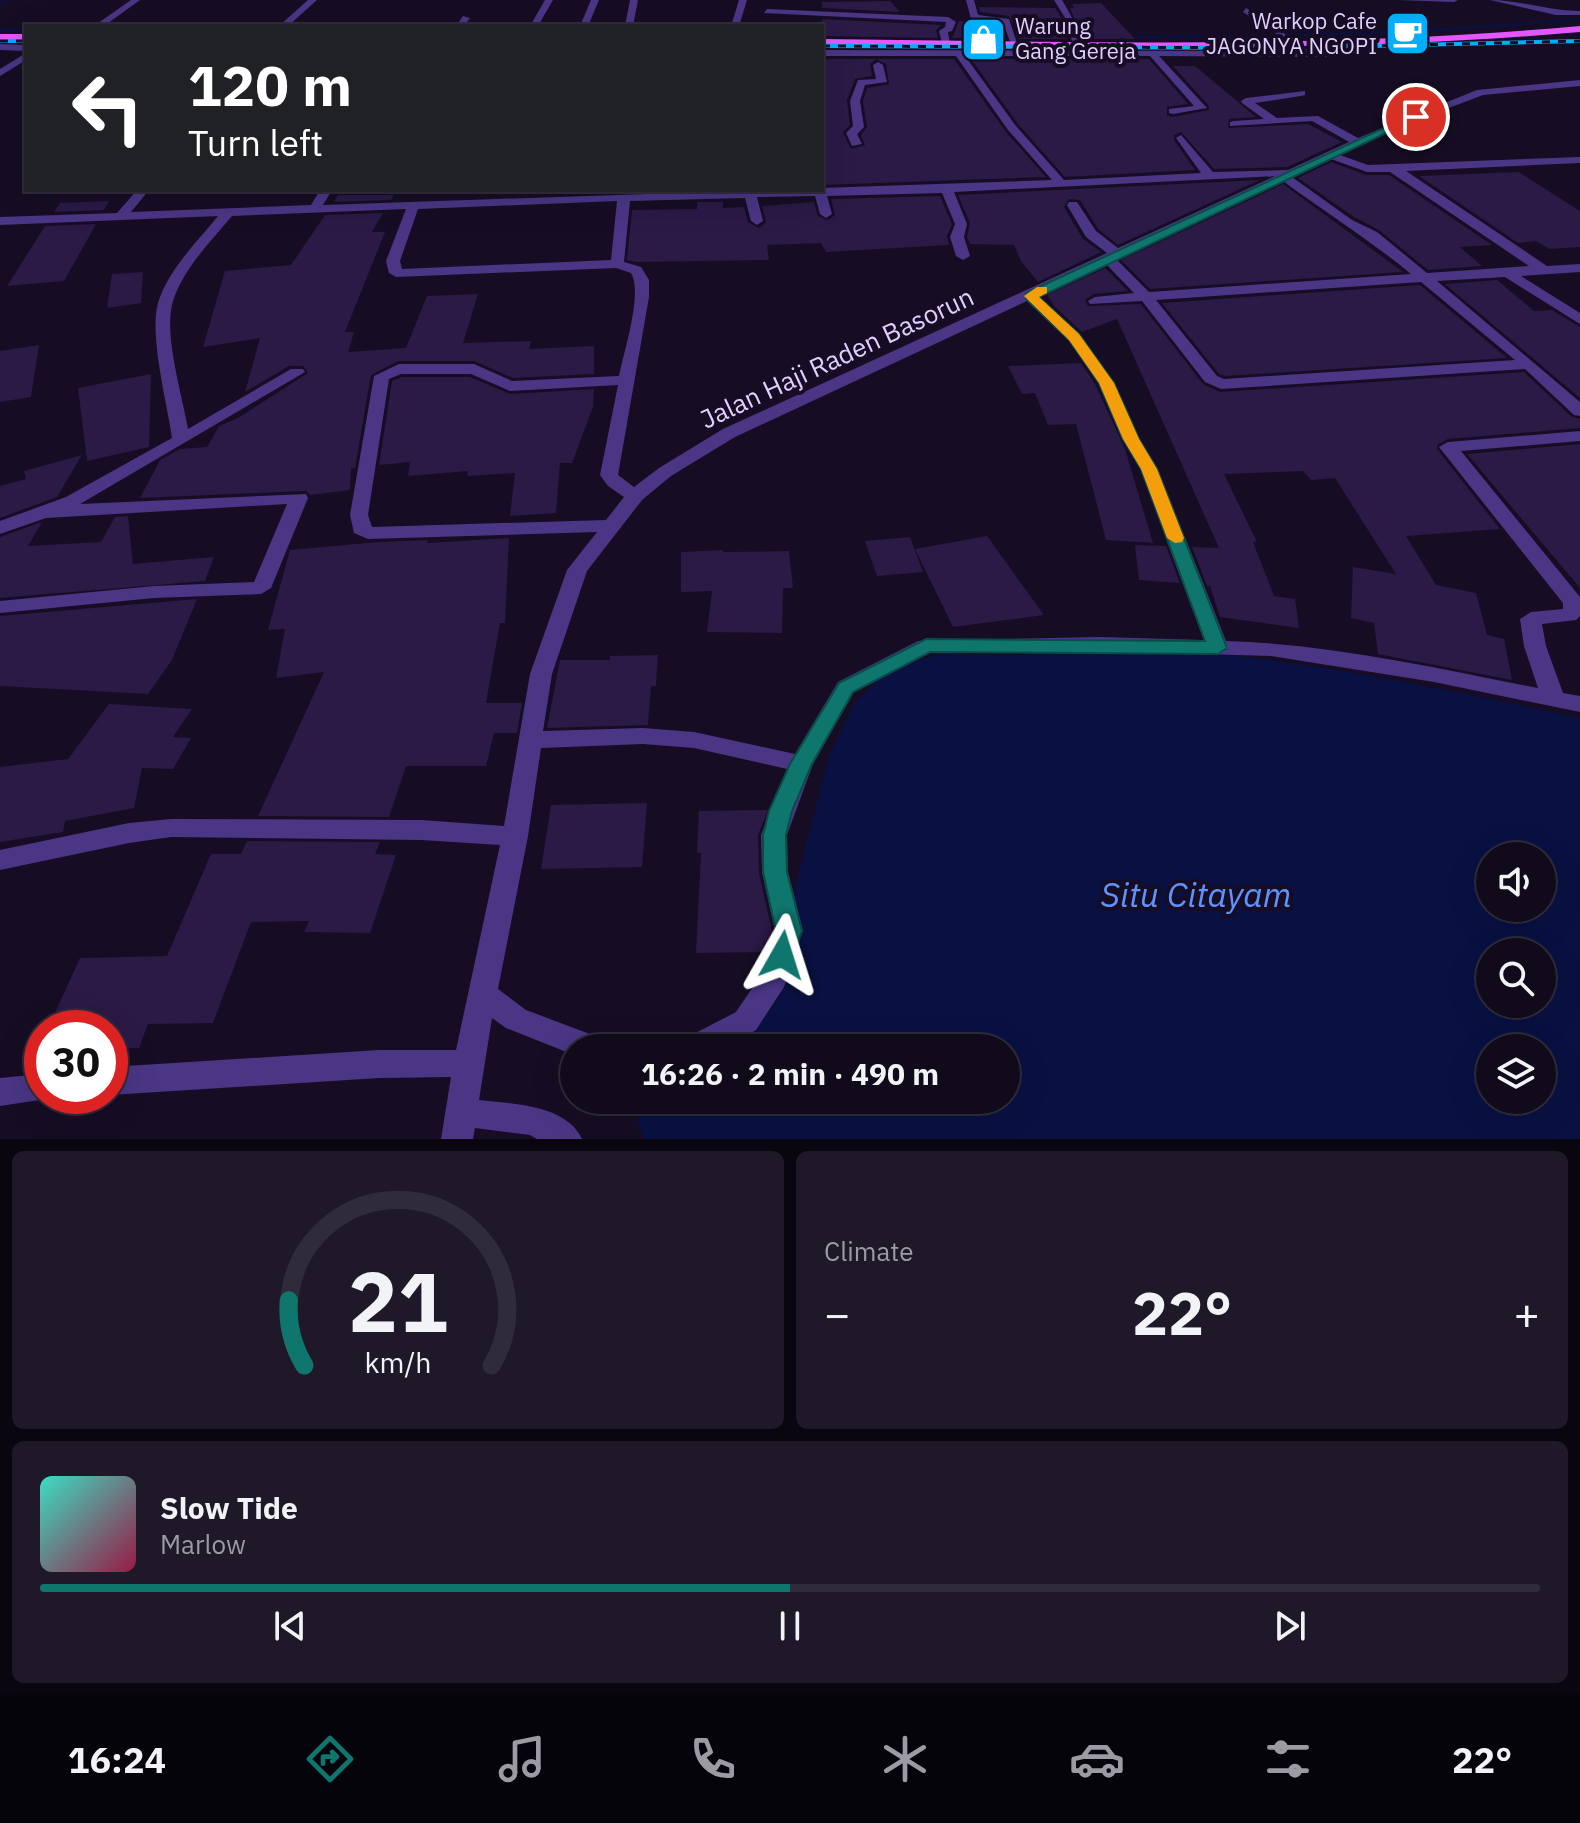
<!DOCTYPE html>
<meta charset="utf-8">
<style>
body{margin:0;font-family:"IBM Plex Sans",sans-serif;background:#1e1828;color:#f1f3f6;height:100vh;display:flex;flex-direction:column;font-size:30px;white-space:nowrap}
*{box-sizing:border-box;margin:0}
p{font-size:26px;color:#9c9aa3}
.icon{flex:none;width:44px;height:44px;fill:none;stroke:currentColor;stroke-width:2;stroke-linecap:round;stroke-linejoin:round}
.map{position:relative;height:1139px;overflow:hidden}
.details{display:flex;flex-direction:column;gap:12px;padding:12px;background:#09060f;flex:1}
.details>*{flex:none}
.hud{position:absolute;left:24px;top:24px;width:800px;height:168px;border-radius:0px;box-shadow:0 8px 32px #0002,0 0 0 2px #302b3a;background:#202124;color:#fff;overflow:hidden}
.buttons{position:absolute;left:1476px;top:842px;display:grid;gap:16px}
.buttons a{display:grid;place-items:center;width:80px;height:80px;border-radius:50%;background:#100a1b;box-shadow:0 8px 32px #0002,0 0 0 2px #302b3a;font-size:40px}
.speed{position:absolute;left:24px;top:1010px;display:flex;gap:16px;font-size:40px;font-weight:700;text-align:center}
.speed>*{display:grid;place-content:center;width:104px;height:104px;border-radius:50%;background:#100a1b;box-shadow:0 8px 32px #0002,0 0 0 2px #302b3a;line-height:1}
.speed .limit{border:12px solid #d22;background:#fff;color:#111}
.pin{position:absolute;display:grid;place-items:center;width:68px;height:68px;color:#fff;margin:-34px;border:4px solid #fff;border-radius:50%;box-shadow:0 2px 8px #0007}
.me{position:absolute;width:88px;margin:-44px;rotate:6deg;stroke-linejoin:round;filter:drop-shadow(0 0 6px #0008)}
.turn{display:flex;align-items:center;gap:28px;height:168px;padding:0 32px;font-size:36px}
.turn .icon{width:104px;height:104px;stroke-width:2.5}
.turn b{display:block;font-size:56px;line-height:68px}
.big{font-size:60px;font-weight:800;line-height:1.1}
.details .card{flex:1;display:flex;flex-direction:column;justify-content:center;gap:12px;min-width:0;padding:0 28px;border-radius:12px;background:#1e1828}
.details .dial{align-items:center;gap:0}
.dial svg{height:208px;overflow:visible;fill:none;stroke:#302b3a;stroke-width:7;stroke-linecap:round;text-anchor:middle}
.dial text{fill:#f1f3f6;stroke:none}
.song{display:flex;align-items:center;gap:24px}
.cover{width:96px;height:96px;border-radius:12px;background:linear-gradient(135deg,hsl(170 70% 55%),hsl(340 70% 35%))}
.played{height:8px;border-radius:4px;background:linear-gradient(90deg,#0f766e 50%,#302b3a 50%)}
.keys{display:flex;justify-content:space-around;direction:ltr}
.heat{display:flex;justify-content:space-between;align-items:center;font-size:44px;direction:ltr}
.details .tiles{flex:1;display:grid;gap:12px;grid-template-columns:1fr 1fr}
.card:last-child{grid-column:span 2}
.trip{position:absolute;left:560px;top:1034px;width:460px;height:80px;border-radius:40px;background:#100a1b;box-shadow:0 8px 32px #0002,0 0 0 2px #302b3a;font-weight:800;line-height:80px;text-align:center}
.dock{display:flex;height:128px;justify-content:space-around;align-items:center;background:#06040b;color:#9c9aa3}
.dock .icon{width:56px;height:56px}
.dock .selected{color:#0f766e}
.dock b{font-size:36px;color:#f1f3f6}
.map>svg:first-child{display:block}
</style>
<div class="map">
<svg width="1580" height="1139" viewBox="0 0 1580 1139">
<rect width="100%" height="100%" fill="#160d24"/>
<!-- water -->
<path fill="#081142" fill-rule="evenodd" d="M1158,648c143,11 282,40 422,70v421h-936l-6,-14 1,-25h367v-52h-297l54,-29 16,-21 18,-118 31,-121 26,-55 24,-24 19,-13 43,-13 71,1zM1490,856h52v52h-52zM1490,952h52v52h-52zM1490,1048h52v52h-52z"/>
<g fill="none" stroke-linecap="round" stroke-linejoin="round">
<!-- stream -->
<path fill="#081142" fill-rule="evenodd" d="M6,0h5l-11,6v-3z
M1580,18v2c-153,15 -306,18 -459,18l-2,-1 2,-1c153,-1 306,-4 459,-18z
M0,29h26v2h-26z"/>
</g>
<!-- building -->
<path fill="#2b1946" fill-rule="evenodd" d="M890,1l10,11 -78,-4v-6z
M1101,3l34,36h-52l-13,-31h4l-2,-4z
M979,7l76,1 11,17 2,14h-49l-10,-23 -29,-4z
M822,19l120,6 -6,5 2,8 -116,-2z
M959,21l42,5 5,12h-54z
M822,59h132l52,73 40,45 -224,8zM876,59l10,5 3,20 -22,4 -4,13 4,26 -6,8 4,10 -14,4 -8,-17 7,-7 -3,-25 8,-21 17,-3 -2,-12z
M971,59h178l39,45 -21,3v8l5,2 37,-7v-4l-36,-40h22l61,51 -27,2 -1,9 80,-4 34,18 -55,25 -73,2 -33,-37 -7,3v5l21,30 -130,7 -47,-53z
M1331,162l35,13h23l103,70 -32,2 22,19 -54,4 -49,-40 -25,-13 -56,-39z
M1519,172l61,39v36l-30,2 -14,-8 -18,2 -99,-67z
M1260,180l-142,65 -20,-16 -18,-29 -11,-1 -5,8 19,32 18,13 -63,30 -17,-21 -7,-16 -44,-1 -3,-7 3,-14 -12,-28z
M1283,184l120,88 -253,17 -29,-29z
M338,195h56l-3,5 -57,2z
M940,196l12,28 -5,12 2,9 -123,7 -5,-9 -54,2 2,15 -133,2 -9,-2 5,-50 65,-1v-7h26v6l21,-1 4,15 11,6 7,-6 -4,-16 52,-4 4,14 10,4 7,-5 -4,-16z
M109,201l-5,9 -50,2 6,-9z
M383,213l-11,19h13l-40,100h9l-6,20 58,-4 21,-52 51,-2 -15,49 68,-2 -2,8 65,-3v28l-81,4 -39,-17h-76l-27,14 -16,93h-4l-1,22 -40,5 -4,-4 -166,7 20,-38 20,-11 27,-2 12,-21 19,-8 70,-45 -5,-7h-14l-44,26 15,-54 -57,9 22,-76 66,-6 34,-50z
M96,224l-32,57 -57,5 38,-60z
M1105,268l23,23 -34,3 -9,6 3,6 53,-2 62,80 17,8 304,-20 48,45 8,2v9l-132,11 -10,5 -1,5 63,80 -94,7 30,49 40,8 11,42 17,4 8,41 -134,-26 -4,-31 -23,-5 2,-51 43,7 -61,-96 -24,2 -8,-9 -79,3 33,68h-4l21,54 21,3 4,29 -79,-11 -10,-31h-3l-15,-39 27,1 -102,-229 -35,13 -27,-25 -8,-12z
M143,272l-2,31 -34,5 5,-34z
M1497,280l37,31 18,-1 28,17v71l-135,-114z
M1420,285l87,73 -282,18 -6,-2 -57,-71z
M39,345l-8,52 -31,5v-51z
M1081,363l14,21 30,65 28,94 -47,-3 -30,-116 -28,1 -13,-32 -13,1 -14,-28z
M151,374l-2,73 -62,14 -9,-73z
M402,377h68l40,17 84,-5 -1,18 -21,56h-12l-4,50 -46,3 5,-43 -48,3 1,-5 -60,5 2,-14 -31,3 13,-84z
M1580,444v144l-113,-134z
M82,455l-25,42 -57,21v-32l26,-7 -2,-8z
M128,516l5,48 81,-7 -9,24 -205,17v-61l42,-15 -14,24 73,-4 14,-25z
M987,536l57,79 -91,12 -38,-78z
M910,537l13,35 -46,4 -12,-35z
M509,538l-4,85h-5l-14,80h36l-5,30h-23l-8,33h-80l-17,51 -131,-1 66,-144 -48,6 9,-49 -17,1 22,-80 88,-8 50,-2 -1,3z
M1135,545l31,1 14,37 -41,-3z
M723,550v2l66,-1 4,37h-10l-1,45 -75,-1 5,-41 -31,1v-40z
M197,599l-25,61 -24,34 -148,-8v-70z
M658,655l-2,31h-5l-3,39 -101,3 13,-68h50v-4z
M109,704l83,5 -19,28 18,1 -18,31 -31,-1 -8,40 -69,13 -2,11 -63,10v-75l68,-8z
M647,803l-5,64 -101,2 10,-64z
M768,810l-10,25 1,38 13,58 -7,21 -69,1 5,-100h-4l2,-42z
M247,841l133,1 -5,12 21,1 -26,78 -66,-1 5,-11 -58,1 -38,101 -65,1 -9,24 -29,1v-21h-62l32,-70 87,-2 44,-102h30z"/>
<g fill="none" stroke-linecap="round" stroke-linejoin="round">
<!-- minor -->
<path fill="#4a3685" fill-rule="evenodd" d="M131,0h9l-36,26h-10z
M308,0h9l-29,26h-9z
M545,0h8l-15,26h-8z
M591,0h8l-11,26h-8z
M630,0h8l-5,26h-8z
M739,0h8l-8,26h-8z
M966,0h8l4,15 31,4 9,27 -7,-2 -8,-21 -32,-4z
M1054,0h8c10,16 16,30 19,46l-7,-2 -6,-11 1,-9z
M1398,0h60l-4,2z
M1490,0c30,0 59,11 90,11v4h-24z
M1246,8l35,21 13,17h-6l-13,-13 -32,-21z
M767,9l181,8 8,5 -4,9 -4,1 2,11 -4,3 -4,-3 -3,-12 6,-4 1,-5 -182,-9z
M463,16l7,2 -6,8h-8z
M0,44l26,1v6l-26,-1z
M822,50l514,1 5,3 -5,3 -177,-1 48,52 -34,6 -4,-1v-4l25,-3 -44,-50h-185l51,70 48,54 137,-7 -25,-35 5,-3 32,37 75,-2 61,-28 -37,-21 -82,5v-4l4,-1 30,-2 -22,-16 -1,-2 5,-3 59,-7v4l-4,1 -46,7 22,15 41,-2 40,22 119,-48 103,-10v6l-97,9 -84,32 -59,28 28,10 212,-8v6l-174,8 141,95 33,-2v8l-59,4 59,37v11l-75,-47 -68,4 143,121v14l-6,-1 -49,-46 -304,20 -16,-7 -63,-81 -52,3 -2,-3 7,-4 39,-4 -28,-29 -68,32 41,38 35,49 26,56 18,30 68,172c105,3 210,27 312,47l-14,-42 -4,-27 11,-7 32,-3v-6l-124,-156 9,-5 132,-11v10l-119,10 119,146v19l-4,4 -34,4 4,22 17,47 17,3v16l-146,-30 -163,-26 -171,-5 -170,2 -76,39 -41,72 -26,71 1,37 15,59 -19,56 -28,43 -33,18h-43l4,-9 52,-27 25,-37 14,-44 -13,-59 -1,-37 26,-66 -93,-21 -51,-4 -102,4 -13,88 -30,153 28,21 77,29 4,9h-33v7l-68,-27 -14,-10 -13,82c32,4 87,4 103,39h-45l-7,-4 -55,-7 -2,11h-32l10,-62 -72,1 -269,17v-28l269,-17h77l44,-205 -79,-5 -250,-3 -42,6 -129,27v-20l129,-27 42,-4 250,1 83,6 26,-152 37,-104 30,-38 -229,7 -14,-6 -4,-18 24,-139 25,-12h75l38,17 107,-5c5,-25 24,-83 12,-103l-15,-5 -220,9 -7,-4 -3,-12 20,-52 -174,7c-21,25 -49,53 -59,85 -10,33 9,93 15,128l103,-60h12l2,3 -225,132 226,-10 2,4 -37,90 -10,6 -107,4 -154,15v-12l154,-15 100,-4 33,-78 -241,14 -46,16v-13l66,-24 106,-59c-5,-35 -23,-103 -14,-135 10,-33 39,-61 60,-87l-218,9v-8l117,-4 20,-23h12l-18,22 180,-7 9,-15h12l-9,15 729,-25 -44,-50 -52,-74h-134zM1331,159l36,13h23l139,94 -102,7 -50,-41 -25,-12 -60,-43zM1275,176l-157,72 -22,-17 -19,-29h-8l-2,3 19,32 21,16 -384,176 -64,39 -25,19 -16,-12 31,-178v-17l-8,-13 -17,-5 6,-61 115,-3 6,23 6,4 6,-4 -6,-24 58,-1 5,18 6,4 6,-4 -5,-18 115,-3 13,31 -5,13 6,19 7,4 7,-4 -6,-19 3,-13 -13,-32zM1283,181c43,32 87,59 128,93l-262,18 -33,-33zM617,201l-6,59 -209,9 -2,-8 18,-52zM1421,282l94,78 -291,19 -7,-3 -61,-76zM1027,301l42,39 29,43 24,56 18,30 64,171 -104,-3 -182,4 -80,41 -43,72 -101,-22 -51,-4 -100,3 9,-57 35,-103 55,-71 29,-24 64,-39zM401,374h70l39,17 108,-6 -18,90 8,11 16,11 -18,23 -234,7 -4,-12 21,-136z
M26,53v7l-26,16v-7z
M878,62l5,3 4,17 -22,3 -5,16 4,26 -7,7 5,10 -10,2 -6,-13 7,-7 -3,-25 8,-21 18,-1 -3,-14z
M42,1074v22l11,2 -53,8v-28z"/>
<!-- major -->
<path fill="#e357ff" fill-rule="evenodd" d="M1580,26v6c-253,22 -505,16 -758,13v-6c253,3 505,10 758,-13z
M0,34h26v6h-26z"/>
<defs>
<path id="rail" d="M0,41h26
M822,46l468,2 290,-7"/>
</defs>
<!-- rail casing -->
<use href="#rail" stroke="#00aefb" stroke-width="4"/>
<!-- rail -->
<use href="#rail" stroke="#160d24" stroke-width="3" stroke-dasharray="8" stroke-linecap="butt"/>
</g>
<!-- route -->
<path fill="#0f766e" stroke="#0a4d48" stroke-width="2" d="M1412,115l8,2 -381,180 40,37 35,49 25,56 18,30 70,179 -9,6 -288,-2 -77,40 -41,72 -20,47 -6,24 1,37 15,59 -11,31 -9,3 -9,-3 -4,-7 7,-24 -13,-59v-37l6,-24 21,-47 49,-81 87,-44 279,2 -64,-172 -18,-30 -24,-56 -30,-43 -43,-41v-6z"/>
<!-- slow -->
<path fill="#f59e0b" d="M1037,287h10v6l-8,4 40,37 35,49 25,56 18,30 27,69 -2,4 -7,1 -8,-5 -26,-69 -18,-30 -24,-56 -30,-43 -45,-44z"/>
<!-- icons -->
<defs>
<symbol id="cafe-square" viewBox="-11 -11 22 22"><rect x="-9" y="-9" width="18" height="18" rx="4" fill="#00aefb" stroke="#160d24"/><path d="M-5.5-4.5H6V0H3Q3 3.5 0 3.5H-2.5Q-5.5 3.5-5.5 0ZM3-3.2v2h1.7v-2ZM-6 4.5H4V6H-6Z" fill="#fff"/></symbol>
<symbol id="shop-square" viewBox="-11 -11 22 22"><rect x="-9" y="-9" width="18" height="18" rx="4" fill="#00aefb" stroke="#160d24"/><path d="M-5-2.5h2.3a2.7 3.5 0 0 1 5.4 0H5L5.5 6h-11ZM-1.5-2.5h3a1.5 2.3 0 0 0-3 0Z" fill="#fff"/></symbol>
</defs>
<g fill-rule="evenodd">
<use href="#cafe-square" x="1382" y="8" width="51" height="51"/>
<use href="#shop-square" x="958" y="14" width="51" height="51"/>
</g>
<g text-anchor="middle" stroke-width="8" stroke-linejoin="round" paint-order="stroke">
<!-- far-poi labels -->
<g font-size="22" fill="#dfd0ff" stroke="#160d24" text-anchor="end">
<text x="1377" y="29">Warkop Cafe<tspan x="1377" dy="25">JAGONYA NGOPI</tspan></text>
<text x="1015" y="34" text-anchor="start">Warung<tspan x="1015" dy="25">Gang Gereja</tspan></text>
</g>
<!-- street labels -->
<g font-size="26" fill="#dfd0ff" stroke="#160d24">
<text transform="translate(837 358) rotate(-25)" y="9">Jalan Haji Raden Basorun</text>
</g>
<!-- near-water labels -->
<g font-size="34" font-style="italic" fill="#5e93ff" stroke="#160d24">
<text x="1196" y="907">Situ Citayam</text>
</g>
</g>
</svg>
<div class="buttons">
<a><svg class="icon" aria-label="sound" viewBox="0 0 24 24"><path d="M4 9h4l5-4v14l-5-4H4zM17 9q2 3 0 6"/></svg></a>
<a><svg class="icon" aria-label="search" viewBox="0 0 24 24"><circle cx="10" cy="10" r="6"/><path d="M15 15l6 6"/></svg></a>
<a><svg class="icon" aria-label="layers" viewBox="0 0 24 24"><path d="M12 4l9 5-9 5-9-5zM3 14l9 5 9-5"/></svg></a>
</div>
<div class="speed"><div class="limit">30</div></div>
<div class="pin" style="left:1416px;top:117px;background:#d93025"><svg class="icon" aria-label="arrive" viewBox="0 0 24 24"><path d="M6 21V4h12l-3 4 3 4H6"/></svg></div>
<svg class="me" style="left:782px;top:955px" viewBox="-20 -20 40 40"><path d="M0-17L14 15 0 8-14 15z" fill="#0f766e" stroke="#fff" stroke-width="4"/></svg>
<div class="trip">16:26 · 2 min · 490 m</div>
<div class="hud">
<div class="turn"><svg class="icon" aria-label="left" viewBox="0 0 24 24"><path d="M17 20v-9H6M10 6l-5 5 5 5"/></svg><div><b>120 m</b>Turn left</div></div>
</div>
</div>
<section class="details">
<div class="tiles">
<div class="card dial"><svg viewBox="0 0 100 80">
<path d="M14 69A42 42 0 1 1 86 69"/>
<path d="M14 69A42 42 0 0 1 8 44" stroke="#0f766e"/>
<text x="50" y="56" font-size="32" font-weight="700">21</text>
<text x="50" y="72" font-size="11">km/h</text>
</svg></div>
<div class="card"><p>Climate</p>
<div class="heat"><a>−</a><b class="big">22°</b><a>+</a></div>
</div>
<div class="card">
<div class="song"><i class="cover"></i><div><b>Slow Tide</b><p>Marlow</p></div></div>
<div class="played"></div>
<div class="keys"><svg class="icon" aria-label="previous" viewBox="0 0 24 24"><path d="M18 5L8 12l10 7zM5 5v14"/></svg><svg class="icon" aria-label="pause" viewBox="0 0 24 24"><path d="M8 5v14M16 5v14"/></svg><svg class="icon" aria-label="next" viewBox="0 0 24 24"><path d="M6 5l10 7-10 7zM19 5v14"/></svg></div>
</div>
</div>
</section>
<nav class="dock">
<b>16:24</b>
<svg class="icon selected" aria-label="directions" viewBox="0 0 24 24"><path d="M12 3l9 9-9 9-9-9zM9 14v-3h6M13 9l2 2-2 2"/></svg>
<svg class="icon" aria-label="music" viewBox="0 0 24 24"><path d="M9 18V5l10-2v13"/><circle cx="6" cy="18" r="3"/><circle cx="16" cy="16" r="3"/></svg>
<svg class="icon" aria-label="phone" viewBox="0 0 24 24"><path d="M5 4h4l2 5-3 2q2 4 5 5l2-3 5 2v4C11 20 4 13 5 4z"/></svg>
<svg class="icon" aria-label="climate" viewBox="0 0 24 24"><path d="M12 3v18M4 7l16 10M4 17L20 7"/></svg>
<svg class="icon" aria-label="car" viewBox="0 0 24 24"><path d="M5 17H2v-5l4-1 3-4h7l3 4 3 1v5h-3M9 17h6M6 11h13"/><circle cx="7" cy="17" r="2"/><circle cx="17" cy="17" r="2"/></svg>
<svg class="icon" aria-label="filters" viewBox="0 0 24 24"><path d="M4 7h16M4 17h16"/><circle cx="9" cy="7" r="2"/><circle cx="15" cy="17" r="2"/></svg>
<b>22°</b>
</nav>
